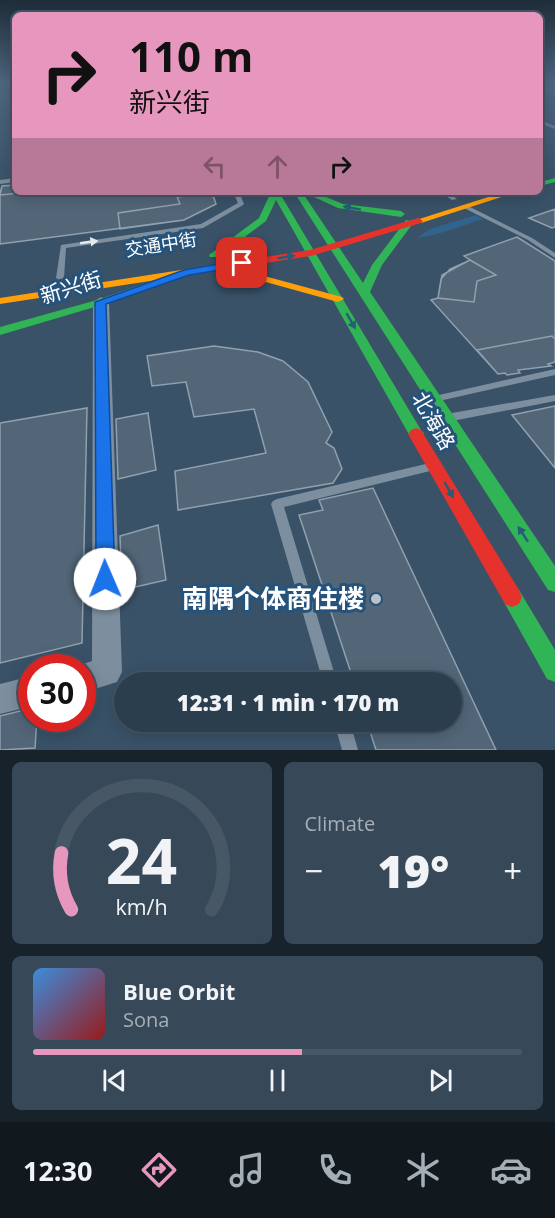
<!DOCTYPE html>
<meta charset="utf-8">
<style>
body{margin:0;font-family:"Open Sans","Noto Sans SC",sans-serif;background:#374958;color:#f1f3f6;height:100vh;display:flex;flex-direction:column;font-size:22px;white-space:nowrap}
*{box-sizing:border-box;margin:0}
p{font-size:20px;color:#a6aeb6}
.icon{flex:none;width:33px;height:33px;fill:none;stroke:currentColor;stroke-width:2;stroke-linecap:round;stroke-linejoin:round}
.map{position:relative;height:750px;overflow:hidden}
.panel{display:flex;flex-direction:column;gap:12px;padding:12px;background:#18222b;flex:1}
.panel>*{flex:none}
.guide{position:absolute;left:12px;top:12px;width:531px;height:183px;border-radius:9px;box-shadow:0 3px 15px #0003,0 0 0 2px #475766;background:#e797bd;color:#111;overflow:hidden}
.speed{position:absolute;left:18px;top:654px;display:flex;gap:12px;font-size:30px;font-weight:700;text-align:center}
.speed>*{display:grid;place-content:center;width:78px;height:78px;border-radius:50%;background:#2b3e4e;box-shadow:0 3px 15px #0003,0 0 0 2px #475766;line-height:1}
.speed .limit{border:9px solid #d22;background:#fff;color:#111}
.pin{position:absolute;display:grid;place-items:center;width:51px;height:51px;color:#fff;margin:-26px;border-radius:12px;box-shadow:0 3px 9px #0006}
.me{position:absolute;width:66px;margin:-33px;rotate:359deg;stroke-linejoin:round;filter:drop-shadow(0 0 4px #0008)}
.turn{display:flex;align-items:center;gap:21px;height:126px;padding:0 18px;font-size:27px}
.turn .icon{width:78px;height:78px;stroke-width:2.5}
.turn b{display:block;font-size:42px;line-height:51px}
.lanes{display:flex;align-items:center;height:57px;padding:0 18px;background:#0003;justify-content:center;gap:30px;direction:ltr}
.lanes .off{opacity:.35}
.big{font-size:45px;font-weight:800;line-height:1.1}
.panel .widget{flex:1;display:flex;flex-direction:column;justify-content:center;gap:9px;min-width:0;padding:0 21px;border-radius:9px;background:#374958}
.panel .dial{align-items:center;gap:0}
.dial svg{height:156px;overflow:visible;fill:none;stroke:#475766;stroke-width:7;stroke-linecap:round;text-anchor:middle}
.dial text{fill:#f1f3f6;stroke:none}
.song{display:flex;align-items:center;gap:18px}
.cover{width:72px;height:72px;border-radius:9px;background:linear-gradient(135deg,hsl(210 70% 55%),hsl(0 70% 35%))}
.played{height:6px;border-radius:3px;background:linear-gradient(90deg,#e797bd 55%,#475766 55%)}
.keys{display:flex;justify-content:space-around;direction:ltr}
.heat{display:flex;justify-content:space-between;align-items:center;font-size:33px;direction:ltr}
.panel .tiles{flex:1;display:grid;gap:12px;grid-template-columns:1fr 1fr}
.widget:last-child{grid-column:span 2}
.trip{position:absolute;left:114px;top:672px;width:348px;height:60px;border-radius:30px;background:#2b3e4e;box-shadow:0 3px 15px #0003,0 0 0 2px #475766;font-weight:800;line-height:60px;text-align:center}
.tab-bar{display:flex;height:96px;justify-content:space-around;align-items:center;background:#11191f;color:#a6aeb6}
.tab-bar .icon{width:42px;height:42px}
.tab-bar .active{color:#e797bd}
.tab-bar b{font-size:27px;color:#f1f3f6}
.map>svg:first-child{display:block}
</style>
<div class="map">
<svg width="555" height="750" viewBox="0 0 555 750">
<rect width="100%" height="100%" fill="#395268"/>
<!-- green -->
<path fill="#30638d" d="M476,215l7,4c-14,4 -54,20 -65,18l12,-8z"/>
<!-- building -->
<path fill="#526678" stroke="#90a0ae" stroke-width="1.5" d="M15,185v7h197l4,12 -32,16 -184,24v-51l2,-7z
M15,185v7h16l-31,3 2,-9z
M212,193l4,11 -32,16 -64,9 -2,-16 62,-9 -3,-7z
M555,209v18l-3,1 -23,-10z
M517,237l38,24v101l-7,2 3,2 -33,4 2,3 -13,2 -2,-2 -7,1 -67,-74 7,-2 4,-23 28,-15 -6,-4z
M470,260l26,15 -19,6 -3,21 -36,-4 3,-19 9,-10z
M552,336l3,3v23l-7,2 3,2 -33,4 2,3 -13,2 -2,-2 -7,1 -21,-24z
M214,346l44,6 25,9 25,21 24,50 -6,11 8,5 8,21 -9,14 -155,27 -3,-39 91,-18 -12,-44 -60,8 -8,-35 -34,4 -5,-30z
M555,406v62l-43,-53z
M87,408l-5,235 -82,20v-240z
M148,413l8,57 -38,9 -2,-60z
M373,488l123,262h-120l-9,-28h85v-40h-98l-55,-167 24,-5 -4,-10z
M158,525l8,55 -44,10 -2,-54z
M32,708v10h5l-2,30 -35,2v-34z"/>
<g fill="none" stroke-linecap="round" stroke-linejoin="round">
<!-- lane -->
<path fill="#7d8f9f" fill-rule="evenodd" d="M540,85l15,6v2l-15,-6z
M540,120l15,6v3l-15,-6z
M15,178v4l-15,2v-4z
M233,192h6l5,12 -1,1 -40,23 -137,20 -2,30 -4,2 -4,-2 5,-33 140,-21 37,-21z
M440,192h7l10,7 -5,1z
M462,205h4l66,33 23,15v5l-27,-18 -66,-33z
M555,369v6l-116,26 -5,-3 5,-3z
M555,395v6l-103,20 -3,-2 -2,-2 2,-2 3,-2z
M430,463l4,1 1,3 -1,3 -150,37 53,175h-14l-52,-178 2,-3 4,-2z
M334,722h16l8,28h-16z"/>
<!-- street -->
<path fill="#7d8f9f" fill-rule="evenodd" d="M101,297l8,5 13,370 -5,10 -35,11v-25h-10l20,-7 1,-359z
M32,676v30l-32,8v-30z"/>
<!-- fast -->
<path fill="#30b455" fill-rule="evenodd" d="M555,178v4l-15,4v-4z
M271,192h8l142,238 3,4 -3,4h-10l-135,-238 -10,21 -48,36h-8l-1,-2 50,-37z
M294,192h8l61,91 9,-18 34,-45 8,2 -32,43 -12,27 185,274v26l-7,-2z
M303,192h11l29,12 58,7 4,3 -4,3 -63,-9z
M183,270l5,3 -1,2 -82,29 -105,31v-8l97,-27z
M512,587l7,3 36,60v32l-8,-3 -42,-75 -3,-7 3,-7z"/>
<!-- slow -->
<path fill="#ff9f0a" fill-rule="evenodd" d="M504,192h13l-96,31 -8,-2z
M233,262l5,3 -4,3 108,29 2,2 -6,3 -116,-32 -222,34v-6z"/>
<!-- jam -->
<path fill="#e5322d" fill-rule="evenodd" d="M418,218l5,3 -2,2 -110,33 -78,12 -5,-3 5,-3 77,-12z
M416,428l5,2 98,160 3,7 -3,7 -7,3 -7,-3 -97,-170 3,-4z"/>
</g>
<!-- one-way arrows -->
<defs><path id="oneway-solid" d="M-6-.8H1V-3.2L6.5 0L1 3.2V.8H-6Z" transform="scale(1.5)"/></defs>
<g fill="#265d78">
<use href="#oneway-solid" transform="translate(352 208) rotate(-170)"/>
<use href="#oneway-solid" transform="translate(286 257) rotate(-9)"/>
<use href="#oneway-solid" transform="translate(351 321) rotate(60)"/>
<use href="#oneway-solid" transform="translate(449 490) rotate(60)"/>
<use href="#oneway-solid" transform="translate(523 534) rotate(-123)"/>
</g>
<use fill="#e5e9ec" href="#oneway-solid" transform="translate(89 242) rotate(-8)"/>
<!-- sky -->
<linearGradient id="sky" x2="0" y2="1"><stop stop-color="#1f2d39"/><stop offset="0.44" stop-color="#4e6680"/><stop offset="1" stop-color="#4e6680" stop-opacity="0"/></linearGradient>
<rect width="555" height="189" fill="url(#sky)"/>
<!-- route -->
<path fill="#1a73e8" stroke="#114b97" stroke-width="1.5" d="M242,260l4,1v5l-57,9 -83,29 9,275 -3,7 -7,3 -6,-3 -3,-7 -1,-277 89,-32z"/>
<!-- markers -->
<circle fill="#bac2ca" stroke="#25537c" stroke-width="2" cx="376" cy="599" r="6"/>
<g text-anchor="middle" stroke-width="6" stroke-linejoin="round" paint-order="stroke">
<!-- far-street labels -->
<g font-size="18" fill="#fff" stroke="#25537c">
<text transform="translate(161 245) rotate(-9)" y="6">交通中街</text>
</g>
<!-- street labels -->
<g font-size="21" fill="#fff" stroke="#25537c">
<text transform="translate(71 288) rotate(-17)" y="7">新兴街</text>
<text transform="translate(433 421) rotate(60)" y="7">北海路</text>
</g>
<!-- near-poi labels -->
<g font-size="26" font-weight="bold" fill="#fff" stroke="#25537c" text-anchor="end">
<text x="364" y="608">南隅个体商住楼</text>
</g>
</g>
</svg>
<div class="speed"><div class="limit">30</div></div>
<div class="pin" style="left:242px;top:263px;background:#d93025"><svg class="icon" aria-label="arrive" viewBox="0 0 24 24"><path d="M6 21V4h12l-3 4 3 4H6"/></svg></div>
<svg class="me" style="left:105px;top:579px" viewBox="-20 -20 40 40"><circle r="19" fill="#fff"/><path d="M0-13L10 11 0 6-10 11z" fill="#1a73e8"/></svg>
<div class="trip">12:31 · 1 min · 170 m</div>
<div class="guide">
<div class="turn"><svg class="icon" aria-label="right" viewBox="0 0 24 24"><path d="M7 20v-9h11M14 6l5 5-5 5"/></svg><div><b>110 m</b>新兴街</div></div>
<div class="lanes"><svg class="icon off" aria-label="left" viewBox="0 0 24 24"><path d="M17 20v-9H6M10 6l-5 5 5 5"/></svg><svg class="icon off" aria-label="ahead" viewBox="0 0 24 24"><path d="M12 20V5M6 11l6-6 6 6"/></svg><svg class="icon" aria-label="right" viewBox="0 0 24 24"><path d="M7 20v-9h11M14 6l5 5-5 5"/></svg></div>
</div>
</div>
<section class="panel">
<div class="tiles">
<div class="widget dial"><svg viewBox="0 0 100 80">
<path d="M14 69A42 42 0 1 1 86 69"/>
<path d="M14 69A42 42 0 0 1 9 40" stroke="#e797bd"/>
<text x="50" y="56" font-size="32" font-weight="700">24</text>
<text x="50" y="72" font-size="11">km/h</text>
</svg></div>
<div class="widget"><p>Climate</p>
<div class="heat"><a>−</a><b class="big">19°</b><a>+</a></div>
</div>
<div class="widget">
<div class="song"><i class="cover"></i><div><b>Blue Orbit</b><p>Sona</p></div></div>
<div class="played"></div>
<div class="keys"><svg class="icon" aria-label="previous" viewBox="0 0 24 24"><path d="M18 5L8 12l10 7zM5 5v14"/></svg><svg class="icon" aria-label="pause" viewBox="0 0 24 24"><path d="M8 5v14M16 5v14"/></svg><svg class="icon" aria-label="next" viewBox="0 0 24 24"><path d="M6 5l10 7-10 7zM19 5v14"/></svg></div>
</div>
</div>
</section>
<nav class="tab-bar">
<b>12:30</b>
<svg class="icon active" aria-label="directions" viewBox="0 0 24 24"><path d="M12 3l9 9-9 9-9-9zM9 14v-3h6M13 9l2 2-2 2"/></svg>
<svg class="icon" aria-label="music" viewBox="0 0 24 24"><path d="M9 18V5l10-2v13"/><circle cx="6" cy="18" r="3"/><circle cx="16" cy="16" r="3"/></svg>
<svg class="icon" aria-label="phone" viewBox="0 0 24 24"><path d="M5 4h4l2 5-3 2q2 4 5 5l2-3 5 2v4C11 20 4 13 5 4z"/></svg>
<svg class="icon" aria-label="climate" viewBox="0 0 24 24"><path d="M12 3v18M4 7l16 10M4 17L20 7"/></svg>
<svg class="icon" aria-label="car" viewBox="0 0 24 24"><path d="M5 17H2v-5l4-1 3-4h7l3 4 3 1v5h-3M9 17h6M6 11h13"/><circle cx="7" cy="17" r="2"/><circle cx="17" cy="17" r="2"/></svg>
</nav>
